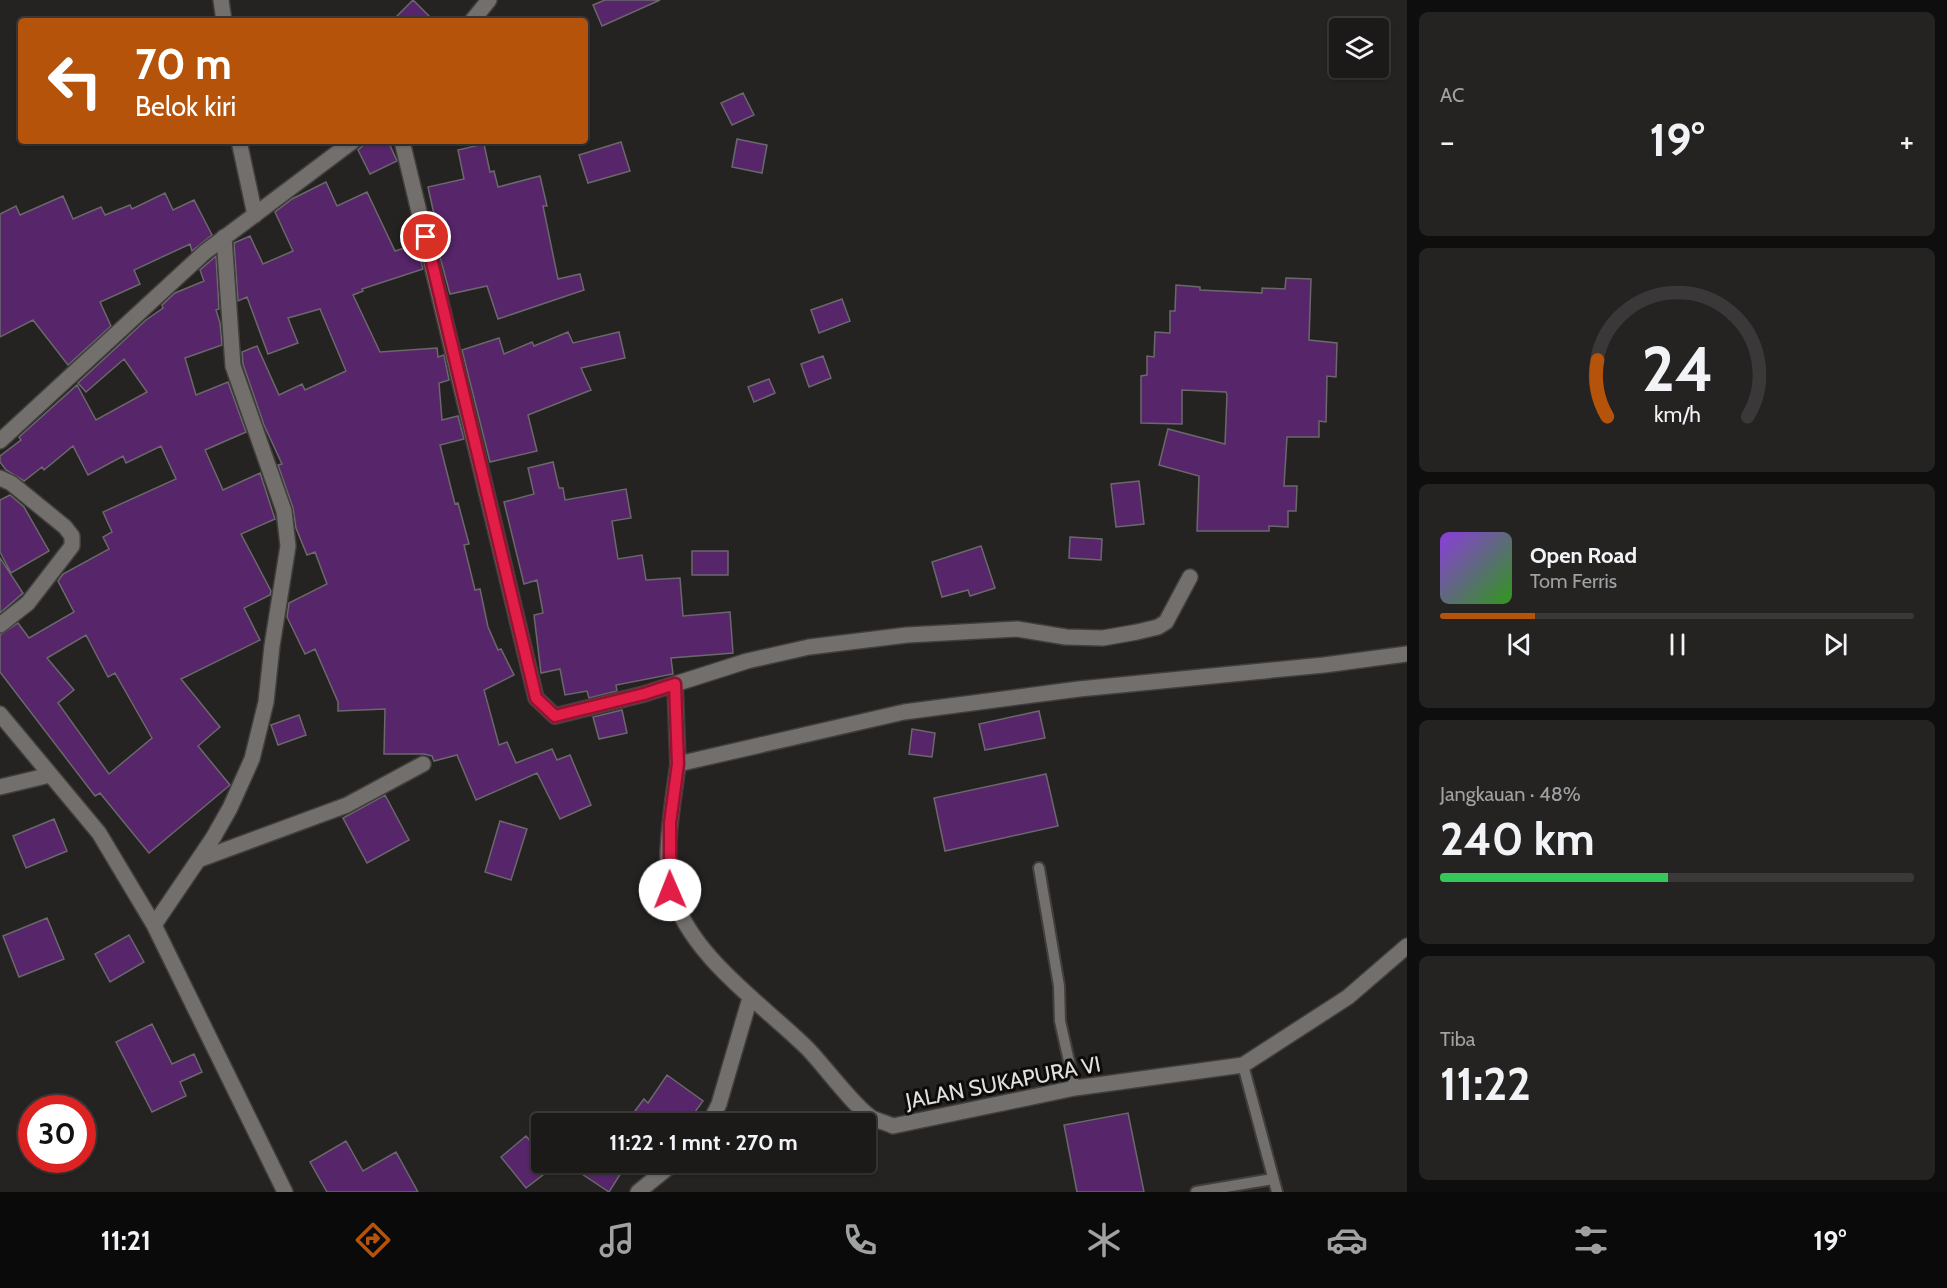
<!DOCTYPE html>
<html lang="id">
<meta charset="utf-8">
<style>
body{margin:0;font-family:Cabin,sans-serif;background:#252322;color:#f1f3f6;height:100vh;display:flex;flex-direction:column;font-size:22px;white-space:nowrap}
*{box-sizing:border-box;margin:0}
p{font-size:20px;color:#a0a1a2}
.icon{flex:none;width:33px;height:33px;fill:none;stroke:currentColor;stroke-width:2;stroke-linecap:round;stroke-linejoin:round}
.map{position:relative;flex:1;overflow:hidden}
.sheet{display:flex;flex-direction:column;gap:12px;padding:12px;background:#0f0e0e;width:540px}
.sheet>*{flex:none}
.hud{position:absolute;left:18px;top:18px;width:570px;height:126px;border-radius:6px;box-shadow:0 2px 4px #0004,0 0 0 2px #3a3838;background:#b45309;color:#fff;overflow:hidden}
.controls{position:absolute;left:1329px;top:18px;display:grid;gap:12px}
.controls a{display:grid;place-items:center;width:60px;height:60px;border-radius:6px;background:#1c1a19;box-shadow:0 2px 4px #0004,0 0 0 2px #3a3838;font-size:30px}
.speed{position:absolute;left:18px;top:1095px;display:flex;gap:12px;font-size:30px;font-weight:700;text-align:center}
.speed>*{display:grid;place-content:center;width:78px;height:78px;border-radius:50%;background:#1c1a19;box-shadow:0 2px 4px #0004,0 0 0 2px #3a3838;line-height:1}
.speed .limit{border:9px solid #d22;background:#fff;color:#111}
.pin{position:absolute;display:grid;place-items:center;width:51px;height:51px;color:#fff;margin:-26px;border:3px solid #fff;border-radius:50%;box-shadow:0 2px 6px #0007}
.me{position:absolute;width:66px;margin:-33px;rotate:359deg;stroke-linejoin:round;filter:drop-shadow(0 0 4px #0008)}
.turn{display:flex;align-items:center;gap:21px;height:126px;padding:0 18px;font-size:27px}
.turn .icon{width:78px;height:78px;stroke-width:2.5}
.turn b{display:block;font-size:42px;line-height:51px}
.big{font-size:45px;font-weight:700;line-height:1.1}
.sheet .card{flex:1;display:flex;flex-direction:column;justify-content:center;gap:9px;min-width:0;padding:0 21px;border-radius:9px;background:#252322}
.sheet .dial{align-items:center;gap:0}
.dial svg{height:156px;overflow:visible;fill:none;stroke:#3a3838;stroke-width:7;stroke-linecap:round;text-anchor:middle}
.dial text{fill:#f1f3f6;stroke:none}
.song{display:flex;align-items:center;gap:18px}
.cover{width:72px;height:72px;border-radius:9px;background:linear-gradient(135deg,hsl(270 70% 55%),hsl(110 70% 35%))}
.played{height:6px;border-radius:3px;background:linear-gradient(90deg,#b45309 20%,#3a3838 20%)}
.keys{display:flex;justify-content:space-around;direction:ltr}
.heat{display:flex;justify-content:space-between;align-items:center;font-size:33px;direction:ltr}
.charge{height:9px;border-radius:4px;background:linear-gradient(90deg,#34c759 48%,#3a3838 0)}
.trip{position:absolute;left:531px;top:1113px;width:345px;height:60px;border-radius:6px;background:#1c1a19;box-shadow:0 2px 4px #0004,0 0 0 2px #3a3838;font-weight:700;line-height:60px;text-align:center}
.menu{display:flex;height:96px;justify-content:space-around;align-items:center;background:#0b0a0a;color:#a0a1a2}
.menu .icon{width:42px;height:42px}
.menu .current{color:#b45309}
.menu b{font-size:27px;color:#f1f3f6}
main{display:flex;flex:1;min-height:0}
.map>svg:first-child{display:block}
</style>
<main>
<div class="map">
<svg width="1407" height="1192" viewBox="0 0 1407 1192">
<rect width="100%" height="100%" fill="#252321"/>
<!-- building -->
<path fill="#57256a" stroke="#6a686b" stroke-width="1.5" fill-rule="evenodd" d="M413,0l21,21h-42z
M605,0h55l-58,26 -9,-21z
M743,93l11,22 -22,10 -11,-22z
M737,139l30,6 -5,28 -30,-6z
M368,141h20l9,20 -27,13 -12,-24z
M621,142l9,29 -42,12 -9,-28z
M484,144l6,28 4,-1 4,16 42,-11 7,30h-4l15,73 22,-5 4,16 -86,29 -11,-33 -37,8 -15,-56 4,-1 -11,-50 36,-8 -6,-29z
M326,182l11,24 30,-14 28,59 22,-7 6,25 -61,20 1,2 -10,4 27,57 57,-4 1,9 6,-2 5,25 -10,3 3,37 16,-4 6,23 -24,6 15,59 3,-1 11,41 -5,1 11,45 5,-1 8,38 10,23 3,-1 13,26 -30,15 15,55 8,-3 9,21 36,-14 5,11 13,-5 21,50 -31,14 -23,-46 -61,27 -19,-45 -23,6 -2,-5 -8,-2h-40l1,-45 -47,2v-9l-23,-53 -10,5 -18,-37 2,-14 38,-19 -12,-32 -8,3 -11,-27 -3,-20 -15,-43 4,-1 -18,-39 -21,-61 -1,-12 15,-6 22,49 23,-11 3,6 41,-19 -26,-62 -32,9 10,25 -30,11 -21,-57 -9,4 -4,-58 16,-7 13,28 30,-13 -18,-39 17,-13z
M165,193l8,17 21,-10 18,35 -20,16 -2,-7 -56,26 6,14 -40,18 11,24 -43,39 -35,-45 -33,17v-123l16,-8 4,9 43,-19 10,23 28,-12 4,8 25,-10 2,4z
M216,256l3,53 -3,1 4,13 2,22 -37,13 11,37 32,-13 18,50 -41,18 18,40 37,-17 15,46 -34,15 30,57 -1,4 -26,13 16,32 -79,39 39,48 -22,19 32,39 -81,68 -49,-60 -5,3 -95,-124v-37l18,-12 11,15 45,-26 -16,-31 5,-7 46,-25 -6,-12 9,-5 -9,-20 73,-33 -15,-33 -35,17 -3,-7 -35,19 -15,-29 -29,24 -2,-3 -18,14 -18,-11 -6,-8v-6l21,-16 -2,-3 58,-52 19,35 51,-28 -23,-33 -38,33 -8,-9 68,-63 17,-12 -1,-3 13,-12 29,-12 -4,-11zM86,635l22,42 7,-4 37,65 -43,36 -51,-71 16,-13 -27,-32z
M1286,278l25,1 -2,61 28,3 -1,34 -9,-1 -1,46 -7,-1v16h-32l-3,49h13l-1,25h-8v16l-19,-1v5h-72l2,-55 -40,-11 9,-36 57,15 2,-49 -1,-3 -44,-2v34l-41,-1v-47l6,-1v-19l7,1 1,-25 15,1v-22h5l1,-26 24,2v3l62,3v-5l23,1z
M842,299l8,22 -31,12 -8,-23z
M568,332l5,11 46,-11 6,26 -44,10 10,22 -63,25 9,36 -47,11 -28,-112 37,-12 5,16 28,-12 2,4z
M823,356l8,22 -22,9 -8,-23z
M769,379l6,14 -21,9 -6,-15z
M553,462l6,26h4l2,12 61,-11 5,29 -19,3 6,38 24,-4 4,25 34,-2 3,38 47,-4 3,41 -62,5 2,16 -57,11 1,6 -28,7 -2,-7 -22,4 -5,-26 -19,4 -7,-58 9,-2 -6,-33 -13,4 -20,-82 30,-8 -6,-26z
M1139,481l5,43 -28,3 -5,-43z
M10,495l14,12 25,44 -38,22 -11,-21v-52z
M1070,537l32,2 -1,21 -32,-2z
M981,546l14,42 -25,8 -2,-6 -26,7 -10,-35z
M692,551h36v24h-36z
M0,558l23,35 -23,20z
M622,710l5,23 -28,6 -6,-22z
M1039,711l6,27 -60,12 -6,-26z
M299,715l7,20 -28,10 -7,-20z
M912,729l23,4 -3,24 -23,-3z
M1046,774l12,52 -113,25 -11,-53z
M385,795l24,45 -42,23 -24,-45z
M54,819l13,32 -41,17 -13,-32z
M500,821l27,8 -16,51 -26,-8z
M47,918l17,41 -45,18 -16,-41z
M129,935l15,27 -34,20 -15,-28z
M152,1024l20,40 22,-10 8,18 -22,10 6,14 -34,16 -36,-70z
M667,1075l36,26 -16,22 -12,-8 -7,9h-43l19,-25 4,4z
M1128,1113l16,79h-67l-13,-67z
M526,1136l16,19v7h6l4,6 -26,20 -25,-31z
M346,1141l17,30 33,-19 22,40h-91l-17,-30z
M564,1162h64l-19,30z"/>
<g fill="none" stroke-linecap="round" stroke-linejoin="round">
<defs>
<path id="lane" d="M1039,868l20,118 1,35 15,67
M1243,1065l34,127
M1196,1192l77,-13"/>
<path id="street" d="M221,0l3,21
M239,141l16,74
M402,141l134,557 19,18 89,-22 31,-10 3,80 226,-52 175,-23 245,-24 83,-11
M0,478l11,5 54,44 7,9v10l-44,57 -28,22
M675,684l72,-23 62,-14 98,-12 110,-6 49,8 37,1 34,-6 21,-5 8,-5 24,-45
M0,714l99,119 55,92 131,267
M678,764c-4,31 -16,99 -7,127 20,66 89,111 136,157 16,16 48,60 65,70 6,3 15,5 21,8l182,-38 168,-23 105,-68 59,-51
M0,787l50,-12
M198,860l149,-55 76,-41
M154,925l59,-87 17,-30 22,-49 14,-57 6,-56 16,-100 -4,-35 -51,-145 -9,-129
M709,1124l10,-20 31,-106
M638,1192l37,-30"/>
<path id="secondary" d="M472,21l17,-21
M0,441l205,-189 148,-111"/>
</defs>
<!-- lane casing -->
<use href="#lane" stroke="#413f3d" stroke-width="14"/>
<!-- street casing -->
<use href="#street" stroke="#413f3d" stroke-width="18"/>
<!-- secondary casing -->
<use href="#secondary" stroke="#413f3d" stroke-width="18"/>
<!-- lane -->
<use href="#lane" stroke="#726f6d" stroke-width="10"/>
<!-- street -->
<use href="#street" stroke="#726f6d" stroke-width="15"/>
<!-- secondary -->
<use href="#secondary" stroke="#726f6d" stroke-width="15"/>
</g>
<g fill="none" stroke-linecap="round" stroke-linejoin="round">
<defs>
<path id="route" d="M426,237l110,461 19,18 89,-22 31,-10 3,80 -8,59v67"/>
</defs>
<!-- route casing -->
<use href="#route" stroke="#92132f" stroke-width="15"/>
<!-- route -->
<use href="#route" stroke="#e11d48" stroke-width="10"/>
</g>
<g text-anchor="middle" stroke-width="6" stroke-linejoin="round" paint-order="stroke">
<!-- street labels -->
<g font-size="22" fill="#e2e1df" stroke="#0d0c0b">
<text transform="translate(1003 1082) rotate(-11)" y="8">JALAN SUKAPURA VI</text>
</g>
</g>
</svg>
<div class="controls">
<a><svg class="icon" aria-label="layers" viewBox="0 0 24 24"><path d="M12 4l9 5-9 5-9-5zM3 14l9 5 9-5"/></svg></a>
</div>
<div class="speed"><div class="limit">30</div></div>
<div class="pin" style="left:426px;top:237px;background:#d93025"><svg class="icon" aria-label="arrive" viewBox="0 0 24 24"><path d="M6 21V4h12l-3 4 3 4H6"/></svg></div>
<svg class="me" style="left:670px;top:890px" viewBox="-20 -20 40 40"><circle r="19" fill="#fff"/><path d="M0-13L10 11 0 6-10 11z" fill="#e11d48"/></svg>
<div class="trip">11:22 · 1 mnt · 270 m</div>
<div class="hud">
<div class="turn"><svg class="icon" aria-label="left" viewBox="0 0 24 24"><path d="M17 20v-9H6M10 6l-5 5 5 5"/></svg><div><b>70 m</b>Belok kiri</div></div>
</div>
</div>
<section class="sheet">
<div class="card"><p>AC</p>
<div class="heat"><a>−</a><b class="big">19°</b><a>+</a></div>
</div>
<div class="card dial"><svg viewBox="0 0 100 80">
<path d="M14 69A42 42 0 1 1 86 69"/>
<path d="M14 69A42 42 0 0 1 9 40" stroke="#b45309"/>
<text x="50" y="56" font-size="32" font-weight="700">24</text>
<text x="50" y="72" font-size="11">km/h</text>
</svg></div>
<div class="card">
<div class="song"><i class="cover"></i><div><b>Open Road</b><p>Tom Ferris</p></div></div>
<div class="played"></div>
<div class="keys"><svg class="icon" aria-label="previous" viewBox="0 0 24 24"><path d="M18 5L8 12l10 7zM5 5v14"/></svg><svg class="icon" aria-label="pause" viewBox="0 0 24 24"><path d="M8 5v14M16 5v14"/></svg><svg class="icon" aria-label="next" viewBox="0 0 24 24"><path d="M6 5l10 7-10 7zM19 5v14"/></svg></div>
</div>
<div class="card"><p>Jangkauan · 48%</p><b class="big">240 km</b><div class="charge"></div></div>
<div class="card"><p>Tiba</p><b class="big">11:22</b></div>
</section>
</main>
<nav class="menu">
<b>11:21</b>
<svg class="icon current" aria-label="directions" viewBox="0 0 24 24"><path d="M12 3l9 9-9 9-9-9zM9 14v-3h6M13 9l2 2-2 2"/></svg>
<svg class="icon" aria-label="music" viewBox="0 0 24 24"><path d="M9 18V5l10-2v13"/><circle cx="6" cy="18" r="3"/><circle cx="16" cy="16" r="3"/></svg>
<svg class="icon" aria-label="phone" viewBox="0 0 24 24"><path d="M5 4h4l2 5-3 2q2 4 5 5l2-3 5 2v4C11 20 4 13 5 4z"/></svg>
<svg class="icon" aria-label="climate" viewBox="0 0 24 24"><path d="M12 3v18M4 7l16 10M4 17L20 7"/></svg>
<svg class="icon" aria-label="car" viewBox="0 0 24 24"><path d="M5 17H2v-5l4-1 3-4h7l3 4 3 1v5h-3M9 17h6M6 11h13"/><circle cx="7" cy="17" r="2"/><circle cx="17" cy="17" r="2"/></svg>
<svg class="icon" aria-label="filters" viewBox="0 0 24 24"><path d="M4 7h16M4 17h16"/><circle cx="9" cy="7" r="2"/><circle cx="15" cy="17" r="2"/></svg>
<b>19°</b>
</nav>
